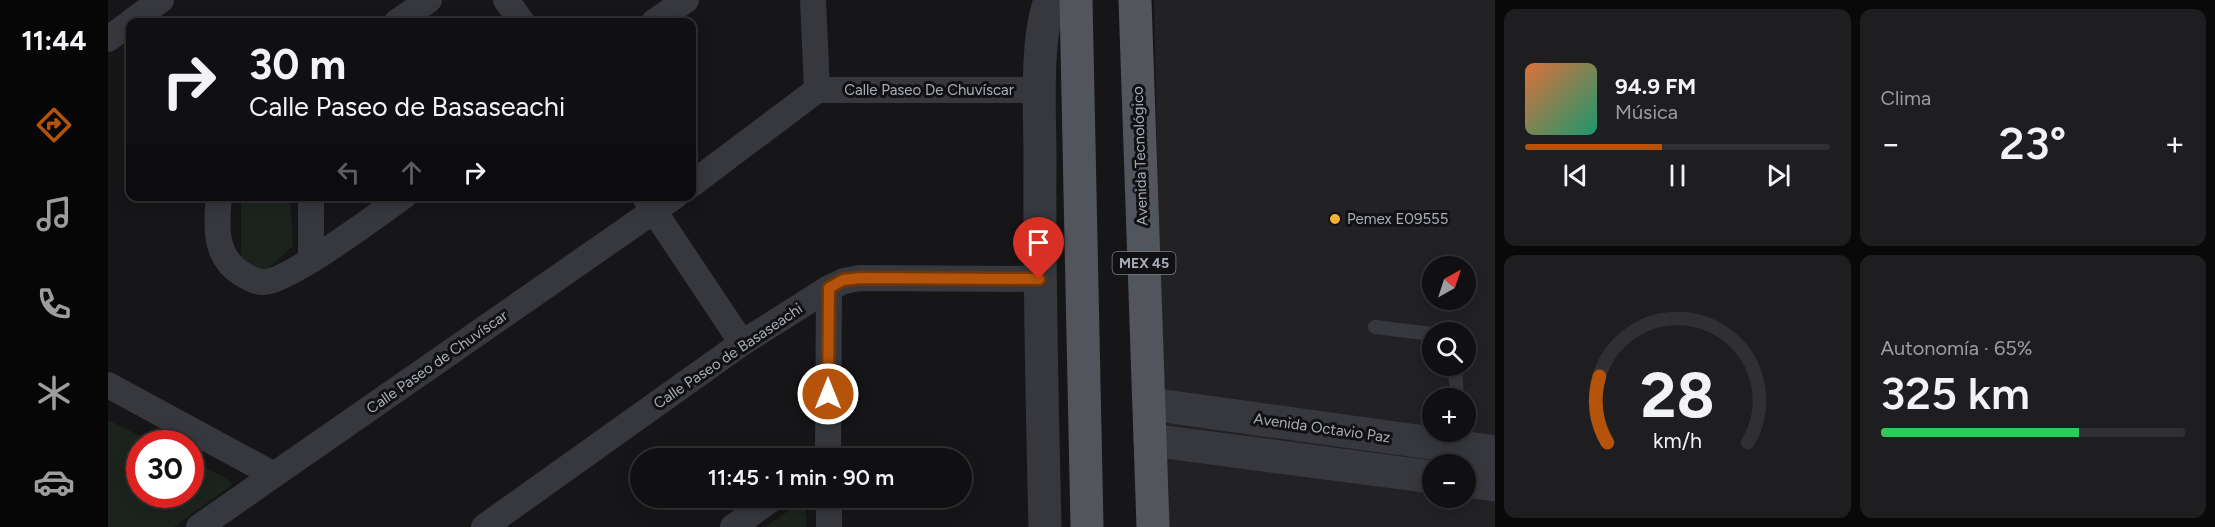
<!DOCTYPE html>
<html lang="es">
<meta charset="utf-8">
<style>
body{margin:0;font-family:Figtree,sans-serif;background:#1e1e20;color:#f1f3f6;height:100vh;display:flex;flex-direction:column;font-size:22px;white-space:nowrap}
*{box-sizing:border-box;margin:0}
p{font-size:20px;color:#9c9d9f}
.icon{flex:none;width:33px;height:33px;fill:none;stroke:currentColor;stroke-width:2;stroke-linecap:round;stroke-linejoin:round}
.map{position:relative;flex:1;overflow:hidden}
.details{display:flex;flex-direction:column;gap:9px;padding:9px;background:#09090a;width:720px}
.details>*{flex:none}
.hud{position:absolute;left:18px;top:18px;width:570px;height:183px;border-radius:12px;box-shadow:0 3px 15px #0003,0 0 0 2px #303032;background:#101012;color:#f1f3f6;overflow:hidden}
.needle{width:39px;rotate:39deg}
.controls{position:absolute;left:1314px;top:256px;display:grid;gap:12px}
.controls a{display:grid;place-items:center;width:54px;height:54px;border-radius:50%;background:#101012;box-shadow:0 3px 15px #0003,0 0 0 2px #303032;font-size:30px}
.speed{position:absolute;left:18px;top:430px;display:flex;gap:12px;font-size:30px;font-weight:700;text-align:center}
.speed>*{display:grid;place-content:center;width:78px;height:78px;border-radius:50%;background:#101012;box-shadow:0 3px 15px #0003,0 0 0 2px #303032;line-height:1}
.speed .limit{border:9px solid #d22;background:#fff;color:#111}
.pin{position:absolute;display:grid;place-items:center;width:51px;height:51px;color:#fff;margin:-62px -26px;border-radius:50% 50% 50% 0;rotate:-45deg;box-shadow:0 0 6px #0007}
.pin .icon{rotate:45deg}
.me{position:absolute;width:66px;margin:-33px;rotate:0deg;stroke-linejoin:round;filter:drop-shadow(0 0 4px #0008)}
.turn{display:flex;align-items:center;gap:21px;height:126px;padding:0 24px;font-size:27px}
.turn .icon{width:78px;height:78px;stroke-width:2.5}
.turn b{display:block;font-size:42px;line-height:51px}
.lanes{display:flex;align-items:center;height:57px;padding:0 24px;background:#0003;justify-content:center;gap:30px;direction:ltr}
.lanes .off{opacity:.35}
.big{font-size:45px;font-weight:600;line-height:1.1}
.details .widget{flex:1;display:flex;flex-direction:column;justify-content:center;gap:9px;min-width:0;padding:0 21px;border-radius:12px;background:#1e1e20}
.details .dial{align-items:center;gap:0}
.dial svg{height:156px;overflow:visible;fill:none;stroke:#303032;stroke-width:7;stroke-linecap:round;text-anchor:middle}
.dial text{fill:#f1f3f6;stroke:none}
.song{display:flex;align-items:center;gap:18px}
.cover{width:72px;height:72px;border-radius:9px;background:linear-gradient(135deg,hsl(20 70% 55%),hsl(160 70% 35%))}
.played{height:6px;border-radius:3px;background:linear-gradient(90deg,#b45309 45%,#303032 45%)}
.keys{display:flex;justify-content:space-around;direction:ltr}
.heat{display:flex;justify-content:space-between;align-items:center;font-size:33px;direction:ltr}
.charge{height:9px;border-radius:4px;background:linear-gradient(90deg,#34c759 65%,#303032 0)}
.details .tiles{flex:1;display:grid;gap:9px;grid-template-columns:repeat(2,1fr)}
.trip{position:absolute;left:522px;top:448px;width:342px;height:60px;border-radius:30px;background:#101012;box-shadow:0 3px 15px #0003,0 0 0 2px #303032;font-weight:600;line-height:60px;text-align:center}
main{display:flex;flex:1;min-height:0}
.menu{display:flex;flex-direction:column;width:108px;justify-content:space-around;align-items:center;background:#060607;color:#9c9d9f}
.menu .icon{width:42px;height:42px}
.menu .active{color:#b45309}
.menu b{font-size:27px;color:#f1f3f6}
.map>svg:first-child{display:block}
</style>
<main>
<nav class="menu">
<b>11:44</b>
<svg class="icon active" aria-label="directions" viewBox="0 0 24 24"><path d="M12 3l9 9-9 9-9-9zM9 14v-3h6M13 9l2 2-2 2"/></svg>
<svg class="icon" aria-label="music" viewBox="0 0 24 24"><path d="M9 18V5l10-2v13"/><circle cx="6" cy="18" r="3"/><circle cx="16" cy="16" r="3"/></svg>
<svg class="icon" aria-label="phone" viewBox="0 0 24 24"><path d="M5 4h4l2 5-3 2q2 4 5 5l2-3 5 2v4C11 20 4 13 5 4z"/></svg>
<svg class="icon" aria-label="climate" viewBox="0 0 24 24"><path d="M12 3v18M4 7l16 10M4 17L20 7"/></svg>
<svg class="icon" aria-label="car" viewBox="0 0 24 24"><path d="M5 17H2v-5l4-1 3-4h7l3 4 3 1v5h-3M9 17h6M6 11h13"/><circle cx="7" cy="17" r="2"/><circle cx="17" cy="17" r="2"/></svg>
</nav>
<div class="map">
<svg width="1387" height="527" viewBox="0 0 1387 527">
<rect width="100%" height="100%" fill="#161618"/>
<!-- built -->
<path fill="#222225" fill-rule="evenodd" d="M1046,0h341v527h-330zM1324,267h34v33h-34zM1324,333h34v33h-34zM1324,399h34v33h-34zM1324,465h34v33h-34z"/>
<!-- green -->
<path fill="#1c231d" d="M133,197h49l3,49 -29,26 -23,-11z
M0,420l49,24h-17v51h50l1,-35 31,16 11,8 -59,43h-66z
M689,505l9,5v17h-41z"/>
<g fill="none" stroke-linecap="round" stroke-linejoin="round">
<!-- service -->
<path stroke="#37383d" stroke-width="14" d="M1267,327l57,7
M1347,366l2,33"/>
<!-- minor -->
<path stroke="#37383d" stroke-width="26" d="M398,0l16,22
M705,0l4,90
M23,22l30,-22
M289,22l32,-22
M546,22l32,-22
M0,39l22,-16
M709,90h223
M584,184l125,-94
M111,196c-3,30 -5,61 23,78 7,4 14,8 21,8 24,1 117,-69 141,-86
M538,199l96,144
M203,260v-64
M0,385l166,90
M720,459l1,-171
M721,498v29
M91,527l476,-331
M376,527l258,-184 87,-55 15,-7 16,-3 179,1
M625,527l40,-29"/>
<!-- tertiary -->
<path stroke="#37383d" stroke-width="33" d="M1042,404l345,48
M1042,440l282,37
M1358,481l29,4
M937,527c-3,-123 -6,-246 -5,-369 0,-47 -5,-115 10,-158"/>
<!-- primary -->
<path stroke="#53555c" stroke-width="33" d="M968,0l11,527
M1027,0l18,527"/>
</g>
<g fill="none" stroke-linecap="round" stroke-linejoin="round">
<defs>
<path id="route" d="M720,394l1,-106 14,-8 17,-2 179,1"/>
</defs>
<!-- route casing -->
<use href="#route" stroke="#753606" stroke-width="15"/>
<!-- route -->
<use href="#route" stroke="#b45309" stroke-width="10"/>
</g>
<!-- markers -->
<circle fill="#f2b134" stroke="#111113" stroke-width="2" cx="1227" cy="219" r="6"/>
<g text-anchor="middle" stroke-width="6" stroke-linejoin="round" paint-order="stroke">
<!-- shield labels -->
<rect fill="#111113" stroke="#7b7e86" stroke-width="1.5" x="1004.5" y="252" width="63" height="22" rx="4.5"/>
<g font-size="14" font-weight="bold" fill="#a8adb8">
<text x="1036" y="268">MEX 45</text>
</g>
<!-- street labels -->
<g font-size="15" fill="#a8adb8" stroke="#111113">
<text x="821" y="95">Calle Paseo De Chuvíscar</text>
<text transform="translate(1032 156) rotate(-92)" y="5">Avenida Tecnológico</text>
<text transform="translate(620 356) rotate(-34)" y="5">Calle Paseo de Basaseachi</text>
<text transform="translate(329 362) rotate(-35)" y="5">Calle Paseo de Chuvíscar</text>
<text transform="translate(1214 428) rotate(8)" y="5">Avenida Octavio Paz</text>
</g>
<!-- poi labels -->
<g font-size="15" fill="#a8adb8" stroke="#111113" text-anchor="start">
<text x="1239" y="224">Pemex E09555</text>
</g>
</g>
</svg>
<div class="controls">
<a><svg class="needle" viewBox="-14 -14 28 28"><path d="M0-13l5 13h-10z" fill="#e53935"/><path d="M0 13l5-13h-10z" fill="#9c9d9f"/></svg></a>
<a><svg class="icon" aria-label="search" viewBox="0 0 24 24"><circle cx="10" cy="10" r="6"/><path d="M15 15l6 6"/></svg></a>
<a>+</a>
<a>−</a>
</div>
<div class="speed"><div class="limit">30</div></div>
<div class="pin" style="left:931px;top:279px;background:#d93025"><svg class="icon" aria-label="arrive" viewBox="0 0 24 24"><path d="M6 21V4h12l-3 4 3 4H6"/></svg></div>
<svg class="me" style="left:720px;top:394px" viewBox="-20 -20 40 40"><circle r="17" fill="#b45309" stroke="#fff" stroke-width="3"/><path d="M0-11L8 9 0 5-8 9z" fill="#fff"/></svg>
<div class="trip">11:45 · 1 min · 90 m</div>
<div class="hud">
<div class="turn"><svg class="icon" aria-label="right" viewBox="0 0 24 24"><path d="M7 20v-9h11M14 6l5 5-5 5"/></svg><div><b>30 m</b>Calle Paseo de Basaseachi</div></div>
<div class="lanes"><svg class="icon off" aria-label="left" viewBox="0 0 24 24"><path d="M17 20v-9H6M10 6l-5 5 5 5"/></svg><svg class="icon off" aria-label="ahead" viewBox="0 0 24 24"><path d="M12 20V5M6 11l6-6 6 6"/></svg><svg class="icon" aria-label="right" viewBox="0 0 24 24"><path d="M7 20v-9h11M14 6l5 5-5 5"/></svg></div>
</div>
</div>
<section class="details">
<div class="tiles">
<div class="widget">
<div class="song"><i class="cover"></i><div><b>94.9 FM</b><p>Música</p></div></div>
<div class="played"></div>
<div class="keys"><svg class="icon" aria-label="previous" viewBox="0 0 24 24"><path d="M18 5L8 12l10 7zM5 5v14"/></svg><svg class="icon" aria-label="pause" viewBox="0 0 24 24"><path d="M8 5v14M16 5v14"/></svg><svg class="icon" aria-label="next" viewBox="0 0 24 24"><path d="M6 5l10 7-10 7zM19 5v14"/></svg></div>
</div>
<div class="widget"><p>Clima</p>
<div class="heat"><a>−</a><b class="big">23°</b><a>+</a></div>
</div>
<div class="widget dial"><svg viewBox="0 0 100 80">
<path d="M14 69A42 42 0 1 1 86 69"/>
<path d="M14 69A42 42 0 0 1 10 35" stroke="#b45309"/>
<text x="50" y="56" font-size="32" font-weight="700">28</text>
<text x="50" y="72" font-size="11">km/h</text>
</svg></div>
<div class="widget"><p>Autonomía · 65%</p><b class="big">325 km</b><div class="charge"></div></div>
</div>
</section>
</main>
